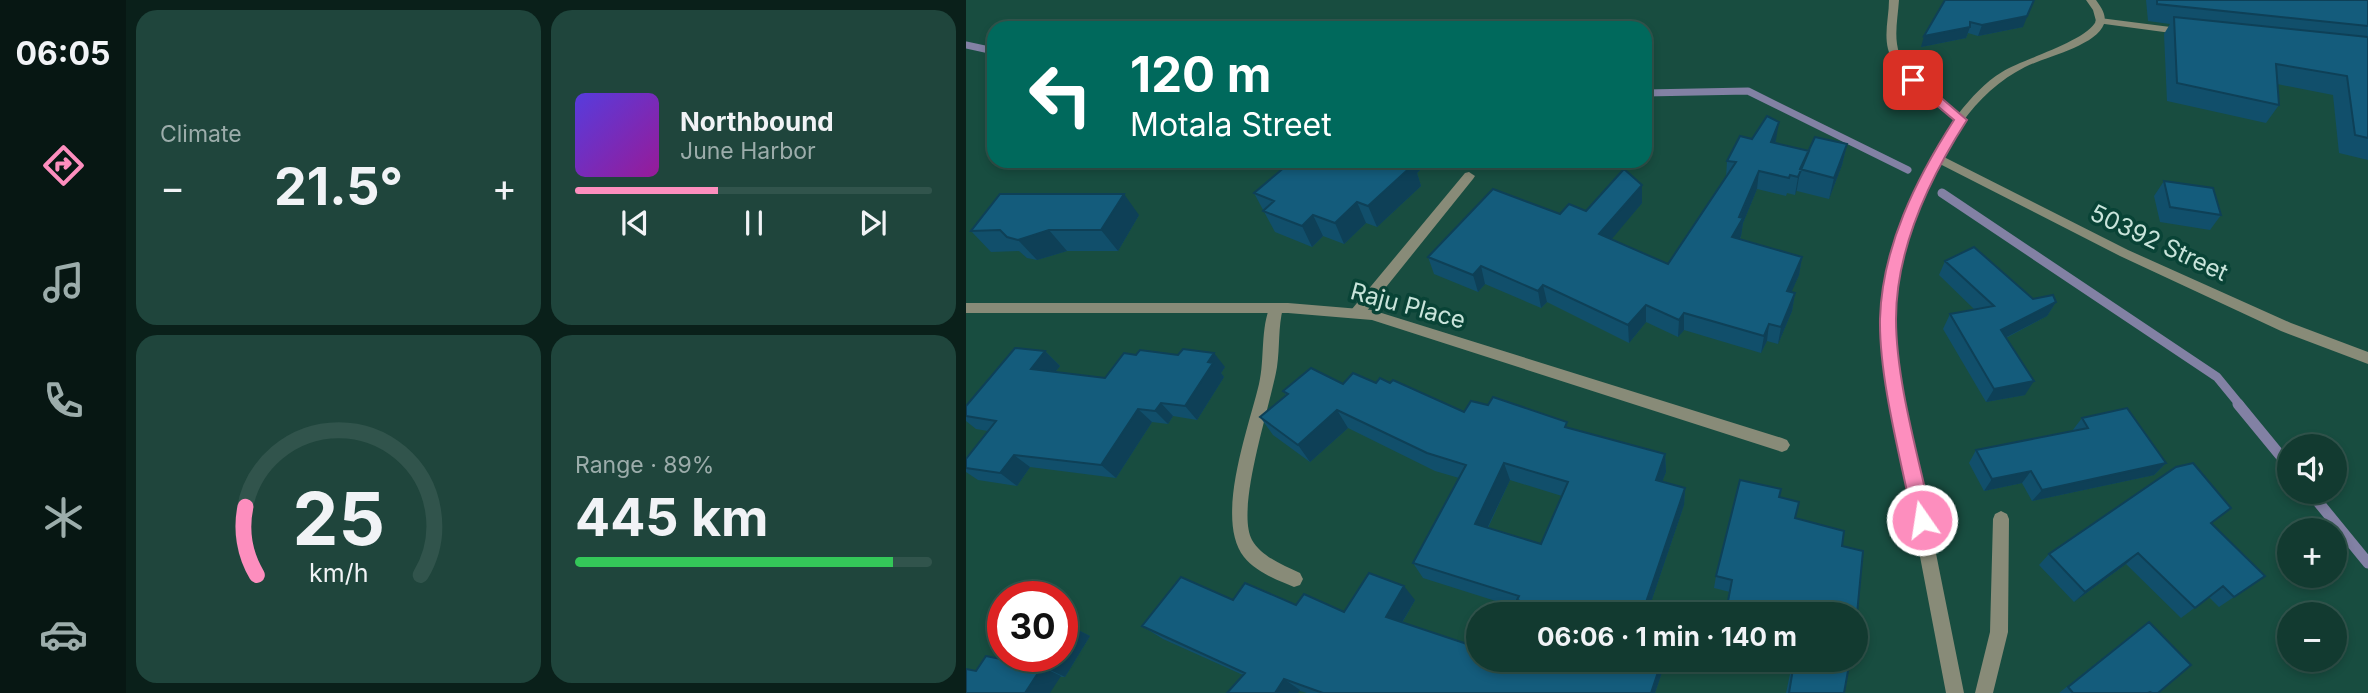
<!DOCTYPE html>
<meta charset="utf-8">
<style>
body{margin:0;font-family:Inter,sans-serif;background:#1f453c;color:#f1f3f6;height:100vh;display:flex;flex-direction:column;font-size:26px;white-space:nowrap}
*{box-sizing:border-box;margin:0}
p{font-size:23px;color:#9cadab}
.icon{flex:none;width:38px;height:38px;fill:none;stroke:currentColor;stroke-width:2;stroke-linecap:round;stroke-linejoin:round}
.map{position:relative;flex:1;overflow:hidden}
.panel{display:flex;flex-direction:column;gap:10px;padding:10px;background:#0a201a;width:840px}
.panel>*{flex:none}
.guide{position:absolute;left:21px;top:21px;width:665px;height:147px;border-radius:21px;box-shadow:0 4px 10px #0003,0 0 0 2px #31544c;background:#00695c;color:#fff;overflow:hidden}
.fabs{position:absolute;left:1311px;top:434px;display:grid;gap:14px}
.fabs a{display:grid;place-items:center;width:70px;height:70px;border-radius:50%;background:#123a30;box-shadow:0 4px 10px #0003,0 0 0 2px #31544c;font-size:35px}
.speed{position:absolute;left:21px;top:581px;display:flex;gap:14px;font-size:35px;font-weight:700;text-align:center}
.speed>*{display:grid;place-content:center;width:91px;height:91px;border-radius:50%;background:#123a30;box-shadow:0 4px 10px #0003,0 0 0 2px #31544c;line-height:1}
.speed .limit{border:10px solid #d22;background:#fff;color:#111}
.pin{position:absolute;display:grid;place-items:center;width:60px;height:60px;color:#fff;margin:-30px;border-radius:14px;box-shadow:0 4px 10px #0006}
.me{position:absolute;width:77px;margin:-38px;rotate:347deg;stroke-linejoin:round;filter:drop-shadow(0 0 5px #0008)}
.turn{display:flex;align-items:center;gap:24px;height:147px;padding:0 28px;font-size:32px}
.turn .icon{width:91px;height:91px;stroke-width:2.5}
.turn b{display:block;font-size:49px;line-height:60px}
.big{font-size:52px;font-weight:700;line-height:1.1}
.panel .card{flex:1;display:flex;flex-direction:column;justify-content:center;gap:10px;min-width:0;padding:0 24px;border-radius:21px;background:#1f453c}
.panel .dial{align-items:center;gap:0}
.dial svg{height:182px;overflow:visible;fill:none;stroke:#31544c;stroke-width:7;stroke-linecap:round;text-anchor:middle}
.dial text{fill:#f1f3f6;stroke:none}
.song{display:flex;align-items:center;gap:21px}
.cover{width:84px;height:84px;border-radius:10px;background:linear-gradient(135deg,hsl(250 70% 55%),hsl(300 70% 35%))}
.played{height:7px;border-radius:4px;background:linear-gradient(90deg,#fd8ebe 40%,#31544c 40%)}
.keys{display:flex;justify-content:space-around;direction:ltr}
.heat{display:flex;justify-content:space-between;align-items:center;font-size:38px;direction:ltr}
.charge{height:10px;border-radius:5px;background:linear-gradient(90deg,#34c759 89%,#31544c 0)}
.panel .tiles{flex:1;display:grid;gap:10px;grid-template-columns:repeat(2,1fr)}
.trip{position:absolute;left:500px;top:602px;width:402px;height:70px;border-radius:35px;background:#123a30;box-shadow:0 4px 10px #0003,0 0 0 2px #31544c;font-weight:700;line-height:70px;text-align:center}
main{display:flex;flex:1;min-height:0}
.menu{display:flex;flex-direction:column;width:126px;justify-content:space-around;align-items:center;background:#071713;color:#9cadab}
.menu .icon{width:49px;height:49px}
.menu .current{color:#fd8ebe}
.menu b{font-size:32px;color:#f1f3f6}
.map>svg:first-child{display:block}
</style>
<main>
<nav class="menu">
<b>06:05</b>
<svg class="icon current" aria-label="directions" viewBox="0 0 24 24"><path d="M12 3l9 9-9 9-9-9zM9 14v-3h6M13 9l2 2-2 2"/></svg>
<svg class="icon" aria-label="music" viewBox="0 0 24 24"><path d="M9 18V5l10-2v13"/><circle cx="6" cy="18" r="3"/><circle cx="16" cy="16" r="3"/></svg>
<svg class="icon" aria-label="phone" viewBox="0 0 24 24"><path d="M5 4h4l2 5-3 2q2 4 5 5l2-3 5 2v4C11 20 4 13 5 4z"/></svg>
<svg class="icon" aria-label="climate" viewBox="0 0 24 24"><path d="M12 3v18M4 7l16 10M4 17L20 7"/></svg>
<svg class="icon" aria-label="car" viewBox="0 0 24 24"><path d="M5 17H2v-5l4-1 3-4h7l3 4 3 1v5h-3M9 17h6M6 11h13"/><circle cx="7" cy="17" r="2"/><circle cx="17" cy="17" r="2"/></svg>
</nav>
<section class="panel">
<div class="tiles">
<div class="card"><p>Climate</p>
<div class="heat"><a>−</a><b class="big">21.5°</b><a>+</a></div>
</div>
<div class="card">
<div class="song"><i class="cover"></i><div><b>Northbound</b><p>June Harbor</p></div></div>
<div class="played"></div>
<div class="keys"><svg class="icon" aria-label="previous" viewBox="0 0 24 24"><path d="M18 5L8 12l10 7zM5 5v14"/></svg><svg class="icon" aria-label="pause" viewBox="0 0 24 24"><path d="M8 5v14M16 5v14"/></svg><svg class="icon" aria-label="next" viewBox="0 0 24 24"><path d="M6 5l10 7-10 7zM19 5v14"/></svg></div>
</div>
<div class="card dial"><svg viewBox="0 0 100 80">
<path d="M14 69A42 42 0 1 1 86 69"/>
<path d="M14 69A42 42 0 0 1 9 39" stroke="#fd8ebe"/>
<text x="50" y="56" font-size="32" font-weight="700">25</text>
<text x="50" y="72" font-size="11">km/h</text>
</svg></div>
<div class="card"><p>Range · 89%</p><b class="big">445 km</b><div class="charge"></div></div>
</div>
</section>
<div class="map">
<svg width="1402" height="693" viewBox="0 0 1402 693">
<rect width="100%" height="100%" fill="#184d40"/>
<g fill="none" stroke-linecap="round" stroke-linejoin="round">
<!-- stream-far2 -->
<path stroke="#8281a4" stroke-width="7" d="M0,45l28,6
M679,93l103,-2 160,79"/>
<!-- stream-far1 -->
<path stroke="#8281a4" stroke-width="9" d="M976,193l275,184 23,28"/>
<!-- stream -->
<path stroke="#8281a4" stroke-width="11" d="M1272,404l51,62
M1344,492l58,71"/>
<!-- service -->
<path fill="#888b78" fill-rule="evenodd" d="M1134,18l86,11 5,3 -5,3 -89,-12 -2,-2z
M970,153l192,97 163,73 77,29v12l-87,-33 -161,-75 -188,-96v-6z
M503,172l6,4 -2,3 -111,138h-10l-2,-4 2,-4 113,-136z
M310,303l7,5c-5,19 -3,39 -6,59 -6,37 -42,142 -25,173 10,17 31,25 48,33l3,6 -3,6 -6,2c-17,-7 -38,-15 -50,-30 -30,-38 5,-130 15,-173 6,-25 1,-56 12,-80z
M1035,511l6,3 2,5 -1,113 -15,61h-18l15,-61 3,-113 2,-5z"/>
<!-- minor -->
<path fill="#888b78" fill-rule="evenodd" d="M923,0h10c-1,15 -4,30 -2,44 4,31 40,52 62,69 12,-15 26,-31 43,-41 21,-13 85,-31 94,-51l-3,-11 -7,-10h10c5,7 11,15 8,24 -8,22 -59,33 -79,43 -12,6 -24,14 -35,24 -64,58 -103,182 -93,268l67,334h-18l-61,-320c-14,-91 19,-178 69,-253 -23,-19 -58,-40 -66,-71 -4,-16 1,-33 1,-49z
M0,303h322l84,7 410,128 5,2 3,5 -3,5 -5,2 -410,-132 -84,-7h-322z"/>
</g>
<!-- wall -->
<path fill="#114f6b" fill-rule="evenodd" d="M979,0l78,27 -45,9 -10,-3 -2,5 -45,9z
M1180,0h222v160l-29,-7 -6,-58 -56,-11 2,21 -13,18 -99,-22 -3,-67 6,-10 -22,-3z
M786,139l24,1 -1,3 34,8 38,-7 -5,21 -13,34 -32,-8v-2l-2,6 -8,-2 -1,3 -29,-7 -14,34 -2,13 -1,3 62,18 -3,18 -8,17 4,1 -3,18 -14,33 -11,-3 -6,12 -77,-23 -6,7 -32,-15 -17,21 -82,-41 -6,6 -56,-24 -7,8 -44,-18 -6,-17 132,-43 82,-11 -31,36 57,25 58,-86 1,-17z
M326,161h137l-12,12 4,13 -44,41 -11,-4 -22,21 -21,-8 -11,11 -37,-15 -21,-39z
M1198,181l57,34 -11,15 -50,-8 -6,-26z
M173,215l-21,36h-51l-30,9 -10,-2 -8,-7 -28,1 -20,-21z
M979,261l88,38 23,3 -9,14 -41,22 19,57 -39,7 -43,-73 7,-15 25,-4 -36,-35z
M79,351l15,15 -5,6 50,6 120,-11 -4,6 3,4 -27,43 -24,-4 -5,8 -16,-2 -36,56 -86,-11 -13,19 -39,-6 -12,-8v-13l22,-28 -12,-2 -10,-8v-15z
M424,383l74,29 105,16 96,26 1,18 -4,10 23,6 -1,17 -37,109h-124l-2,-5 -98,-31 -10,-15 46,-85 -24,-7 -87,-43 -38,34 -37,-27 -13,-18 26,-22 -3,-4 60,-7zM544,480l52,16 -21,48 -53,-16z
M1116,418l84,45 -12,12 -122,26 -10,-18 -38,8 -15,-28 7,-13 96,-19z
M813,497l16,21 47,28 15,68h-127l-5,-1 5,-21 -16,-4 2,-12z
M1245,524l23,73 -15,10 -10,-10 -28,21 -55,-54 -52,38 -35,-37 10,-11z
M267,600l63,5 48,7 71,-12 -13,23 132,44 132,-7 -11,33h-348l-64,-18 -80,-36 -21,-13z
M1183,622l9,71h-99l79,-63z
M106,627l18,9 -25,41 -89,-6 34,-10z
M814,660h70l-6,33h-58l4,-19 -12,-4z"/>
<!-- shaded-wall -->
<path fill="#0e4057" d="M1068,0l-11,27 -45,9 4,-11z
M1004,27l-4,11 -45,9 3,-11z
M813,122l-3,18 -8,20 3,-18z
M881,144l-5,21 -13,34 5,-21z
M436,161h27l-12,12 4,13 -44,41 -9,-21z
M793,171l-2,18 -14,34 -2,13 -11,19 2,-18z
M834,171l-3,18 -2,6 3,-18z
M676,185v18l-41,49 -2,-18z
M158,194l15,21 -21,36 -17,-21z
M391,202l9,21 -22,21 -9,-21z
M347,215l10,21 -11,11 -10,-21z
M83,230l18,21 -30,9 -19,-20z
M836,257l-3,18 -15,34 3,-18z
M515,266l4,18 -7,8 -5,-17z
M577,285l4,17 -6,6 -3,-17z
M829,293l-3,18 -14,33 3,-17z
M1090,302l-9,14 -54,28 8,-14z
M680,305v17l-17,21 -1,-18z
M718,313v17l-6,7 1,-17z
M803,324l-2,17 -6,12 3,-17z
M79,351l15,15 -14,17 -15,-14z
M248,353l11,14 -4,6 3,4 -27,43 -12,-14 23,-44z
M1068,381l-9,14 -39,7 8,-13z
M195,403l12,13 -5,8 -13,-13z
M172,409l14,13 -36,56 -15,-13z
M371,410l11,18 -38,34 -12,-17z
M699,454l1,18 -10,25v-17z
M48,455l16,12 -13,19 -17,-13z
M538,463l6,17 -28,59 -7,-15z
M1200,463l-12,12 -122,26 10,-11z
M1065,471l-9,12 -38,8 8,-12z
M719,488l-1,17 -37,109h-5z
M1172,553l-12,11 -52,38 11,-10z
M438,586l11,14 -18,31 -11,-14z
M106,627l18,9 -25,41 -19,-9 7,-12h9v-14z
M696,660h4l-11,33h-4z
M76,667l19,9 -11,17h-25z
M318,679l16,11 -2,3h-23z"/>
<!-- building -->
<path fill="#145c7c" stroke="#0e4057" stroke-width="2" fill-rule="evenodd" d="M979,0h89l-7,16 -45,9 -12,-3v5l-46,9z
M1191,0h211v26l-211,-22z
M1208,17l194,20v101l-13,-3 -8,-59 -71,-12 3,41 -102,-22z
M801,116l12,6 -8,20 38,9 -11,26 -8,-2 -1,3 -30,-7 -20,46 4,1 -11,19 70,20 -15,34 8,2 -14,34 -12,-3 -5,12 -80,-23 -5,7 -33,-15 -18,20 -85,-40 -5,6 -57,-25 -8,9 -45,-18 65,-68 67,25 9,-10 17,7 38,-42 18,16 -43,49 69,30 68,-102 -9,-1 13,-25 12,3z
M849,137l32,7 -13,34 -34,-9z
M326,161h112l10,3 -46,42 -11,-4 -22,21 -22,-8 -11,11 -39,-15 11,-10 -20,-8z
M1198,181l49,7 8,27 -51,-8z
M34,194h124l-23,36h-52l-31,10 -11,-3 -7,-7 -29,1z
M1008,247l59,52 20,-4 3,7 -55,28 33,51 -40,8 -44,-75 44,-8 -49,-45z
M49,348l30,3 -14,18 74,9 19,-25 12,2 4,-5 38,5 5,-6 31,4 -6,9 5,1 -28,43 -24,-3 -6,8 -17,-2 -37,56 -87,-10 -14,18 -34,-5v-9l30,-38 -30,-5v-10z
M345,368l32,16 10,-11 23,10 4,-5 10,5 3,-3 71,32 7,-11 17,4 5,-8 74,25 -2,5 100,27 -9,26 29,8 -43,126h-86l1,-2 -40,-12 2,-4 -106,-33 53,-98 -39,-12 -90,-43 -39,35 -38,-28 28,-23 -5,-3zM538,463l64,19 -27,62 -66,-20z
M1161,408l39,55 -124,27 -11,-19 -39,8 -16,-29 112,-22 -6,-10z
M1227,463l38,45 -20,15 54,53 -31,21 -11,-11 -28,22 -57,-55 -53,39 -36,-38 127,-87z
M774,480l41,9 -2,8 20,5 -4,16 49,13 -2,15 21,5 -6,63h-82l-47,-13 4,-21 -16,-4z
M403,573l35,13 -18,31 93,31v12h34l21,7 3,-7h125l-11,33h-328l-39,-14 -9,14h-48l18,-20 -103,-47 39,-49 52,23 12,-17 51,22 8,-11 40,18z
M1183,622l42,43 -33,28h-6l-2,-1 -2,1h-75l-5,-6z
M96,625l10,2 -10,15z
M20,656l24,5 3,-5h40l-7,12 -4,-1 -17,26h-59v-24l10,2z
M818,660h66l-6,33h-55l5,-30z"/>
<!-- route -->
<path fill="#fd8ebe" stroke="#a45c7c" stroke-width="2" d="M943,77h8l50,43c-38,59 -71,128 -71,199 0,63 23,139 36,201l-3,6 -7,3 -6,-3 -3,-6c-12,-60 -34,-141 -33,-201 2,-72 36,-140 74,-199l-45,-38z"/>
<g text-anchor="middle" stroke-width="7" stroke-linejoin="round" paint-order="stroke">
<!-- street labels -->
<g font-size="24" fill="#c9e4db" stroke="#094336">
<text transform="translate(1193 243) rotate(25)" y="8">50392 Street</text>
<text transform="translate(442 306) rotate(15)" y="8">Raju Place</text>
</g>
</g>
</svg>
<div class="fabs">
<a><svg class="icon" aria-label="sound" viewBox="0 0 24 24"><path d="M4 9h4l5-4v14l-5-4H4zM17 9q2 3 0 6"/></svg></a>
<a>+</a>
<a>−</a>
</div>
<div class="speed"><div class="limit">30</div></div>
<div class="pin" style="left:947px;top:80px;background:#d93025"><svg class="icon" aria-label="arrive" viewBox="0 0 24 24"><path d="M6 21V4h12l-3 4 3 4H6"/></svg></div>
<svg class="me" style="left:956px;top:520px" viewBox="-20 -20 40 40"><circle r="17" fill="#fd8ebe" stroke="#fff" stroke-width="3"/><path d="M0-11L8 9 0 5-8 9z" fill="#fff"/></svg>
<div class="trip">06:06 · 1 min · 140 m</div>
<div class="guide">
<div class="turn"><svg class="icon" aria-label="left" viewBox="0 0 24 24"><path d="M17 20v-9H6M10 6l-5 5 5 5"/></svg><div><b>120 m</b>Motala Street</div></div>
</div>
</div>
</main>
